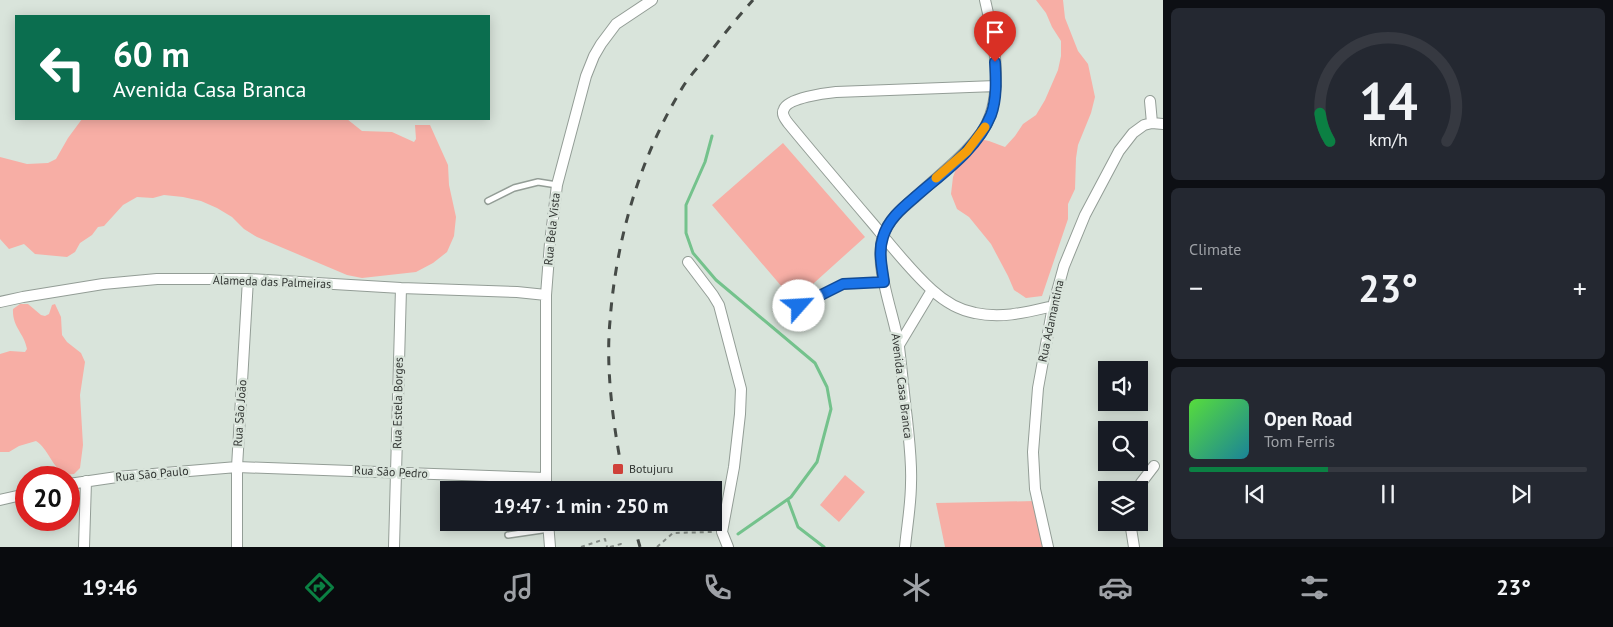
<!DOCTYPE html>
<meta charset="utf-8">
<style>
body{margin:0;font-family:"PT Sans",sans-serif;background:#242831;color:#f1f3f6;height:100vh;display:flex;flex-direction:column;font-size:19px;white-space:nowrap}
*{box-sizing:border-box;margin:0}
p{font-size:16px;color:#9ea1a6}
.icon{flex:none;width:28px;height:28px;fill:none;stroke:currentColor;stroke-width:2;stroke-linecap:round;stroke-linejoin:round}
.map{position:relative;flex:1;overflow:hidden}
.sheet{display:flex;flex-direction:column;gap:8px;padding:8px;background:#0d0f14;width:450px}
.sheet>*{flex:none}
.guide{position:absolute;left:15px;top:15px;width:475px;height:105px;border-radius:0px;box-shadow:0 2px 12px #0003;background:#0b6e4f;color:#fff;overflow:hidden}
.tools{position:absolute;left:1098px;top:361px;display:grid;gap:10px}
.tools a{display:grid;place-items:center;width:50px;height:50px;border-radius:0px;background:#171b24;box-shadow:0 2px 12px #0003;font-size:25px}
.speed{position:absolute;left:15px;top:466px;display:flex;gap:10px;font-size:25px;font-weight:700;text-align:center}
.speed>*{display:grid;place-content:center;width:65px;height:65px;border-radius:50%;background:#171b24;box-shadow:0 2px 12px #0003;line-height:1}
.speed .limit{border:8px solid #d22;background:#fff;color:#111}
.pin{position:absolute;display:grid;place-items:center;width:42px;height:42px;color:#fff;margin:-51px -21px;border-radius:50% 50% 50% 0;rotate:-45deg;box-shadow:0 0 5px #0007}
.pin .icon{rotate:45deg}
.me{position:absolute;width:55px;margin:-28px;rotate:64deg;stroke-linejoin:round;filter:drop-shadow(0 0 4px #0008)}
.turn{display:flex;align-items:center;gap:18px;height:105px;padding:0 15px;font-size:22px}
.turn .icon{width:65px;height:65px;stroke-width:2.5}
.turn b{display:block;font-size:35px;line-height:42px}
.big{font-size:38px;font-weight:700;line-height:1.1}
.sheet .card{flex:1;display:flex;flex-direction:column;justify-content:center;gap:8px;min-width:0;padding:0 18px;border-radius:8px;background:#242831}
.sheet .dial{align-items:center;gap:0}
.dial svg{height:130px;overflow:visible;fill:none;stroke:#363941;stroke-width:7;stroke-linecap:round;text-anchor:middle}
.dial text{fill:#f1f3f6;stroke:none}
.song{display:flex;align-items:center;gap:15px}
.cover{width:60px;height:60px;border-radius:8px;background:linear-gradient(135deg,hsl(110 70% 55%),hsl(190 70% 35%))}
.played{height:5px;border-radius:2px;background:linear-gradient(90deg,#0b8043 35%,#363941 35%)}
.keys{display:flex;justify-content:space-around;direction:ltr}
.heat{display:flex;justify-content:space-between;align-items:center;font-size:28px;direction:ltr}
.trip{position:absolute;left:440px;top:481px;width:282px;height:50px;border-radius:0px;background:#171b24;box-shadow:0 2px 12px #0003;font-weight:700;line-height:50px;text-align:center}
.menu{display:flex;height:80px;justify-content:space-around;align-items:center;background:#090b0e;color:#9ea1a6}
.menu .icon{width:35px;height:35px}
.menu .current{color:#0b8043}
.menu b{font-size:22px;color:#f1f3f6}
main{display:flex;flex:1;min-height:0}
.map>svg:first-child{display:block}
</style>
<main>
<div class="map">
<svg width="1163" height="547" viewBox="0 0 1163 547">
<rect width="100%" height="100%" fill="#d9e4db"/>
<!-- green -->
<path fill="#f7aea5" d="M1036,0h27l2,18 13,33 10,13 7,33 -4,16 -13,32 -2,13 -1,31 -7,15v15l-26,77 -16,2 -12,-8 -6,-14 -17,-32 -22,-27 -12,-8 -6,-15 2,-17 6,-16 16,-23 14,3 16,6 10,-11 8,-12 13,-9 9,-15 13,-30 3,-14v-15l-9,-14 -6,-14z
M82,119h265l15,12 30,1 22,10 2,-3 -1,-14h15l18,40 1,20 7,32 -2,19 -7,16 -14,11 -17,9 -54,6 -15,-3 -90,-38 -13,-8 -12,-12 -15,-9 -16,-7 -18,-4 -19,-2 -11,3 -16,-1 -14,8 -19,21 -6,1 -6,8 -12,8 -5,9 -8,5 -32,-3 -11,-10 -15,5 -9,-10v-82l27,7 21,-1 8,-4 12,-21z
M783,143l82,94 -71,64 -82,-96z
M20,304h8l13,11 4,1 4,-2 3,-9 3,-1 6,13 1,18 5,7 14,11 4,9 -5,33 3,50 -3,23 -6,6c-3,0 -6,1 -9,0 -12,-5 -17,-26 -29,-33l-17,5 -10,6h-9v-98l10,-3 15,1 2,-3c-3,-16 -15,-22 -14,-40z
M845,475l20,17 -26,30 -19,-17z
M1035,501l8,46h-98l-9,-44z"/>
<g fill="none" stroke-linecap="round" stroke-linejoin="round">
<!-- stream -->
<path stroke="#74c28c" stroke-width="3" d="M712,136l-7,26 -19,43v28l7,20 23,27 99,83 12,24 4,22 -14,53 -26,35 -53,37
M788,500l10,27 26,20"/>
<defs>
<path id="service" d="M488,201l26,-13 24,-6 19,3
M799,307l44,-22 41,-3
M508,535l41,-6"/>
<path id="minor" d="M996,86l-160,6c-11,1 -48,6 -52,17 -3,5 1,10 4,14 28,34 57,68 86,102 18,22 37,46 58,65 12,11 27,20 43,23 27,6 52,-1 78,-7
M1150,101l2,22
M688,262l25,33 6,10 22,84 -1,25 -6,53 -12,65 6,15
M0,302l23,-5 80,-13 54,-5h91l153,9 116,4 29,3
M899,345l33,-55
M69,484l48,-7 120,-10 309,11
M546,490v-195l4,-52 7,-58 29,-109 8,-20 7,-12 15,-20 36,-24
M1138,490l3,-7 13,-17
M0,500l26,-6
M548,522l2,25
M1130,522l4,25
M84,547l2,-66
M237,547v-80l11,-188
M394,547l7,-259
M905,547c2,-21 6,-43 6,-64 1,-21 -2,-43 -4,-64 -3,-24 -5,-48 -8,-72 -4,-31 -26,-81 -16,-111 6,-19 25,-32 39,-45 21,-19 43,-36 59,-58 25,-34 13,-95 4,-133
M1048,547l-13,-58 -2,-37 5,-64 15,-82 11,-40 21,-51 34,-64 14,-18 11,-8 8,-2 11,1"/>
</defs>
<!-- service casing -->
<use href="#service" stroke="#939d96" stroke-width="8"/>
<!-- minor casing -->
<use href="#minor" stroke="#939d96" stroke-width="12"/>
<!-- path -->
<path stroke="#868d87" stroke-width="2" stroke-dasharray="4 4" stroke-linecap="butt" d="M581,547l24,-8 2,8
M610,547l11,-3 1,3
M657,547l16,-14 39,-1"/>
<!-- service -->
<use href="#service" stroke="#fff" stroke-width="5"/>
<!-- minor -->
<use href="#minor" stroke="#fff" stroke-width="10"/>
<!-- rail -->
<path stroke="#464b47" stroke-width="3" stroke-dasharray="9 9" stroke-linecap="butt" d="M626,490c-11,-52 -21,-116 -16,-169 6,-82 30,-165 74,-236 6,-9 14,-18 21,-26 15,-20 31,-40 48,-59
M633,522l7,25"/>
</g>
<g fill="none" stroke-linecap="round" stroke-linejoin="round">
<defs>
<path id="route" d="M799,306l44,-22 41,-2c-2,-15 -6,-30 -1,-45 5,-17 18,-28 31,-39 27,-24 63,-48 77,-83 6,-16 5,-36 4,-53"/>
</defs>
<!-- route casing -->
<use href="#route" stroke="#114b97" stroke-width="12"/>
<!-- route -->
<use href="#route" stroke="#1a73e8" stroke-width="9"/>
<!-- slow -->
<path stroke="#f59e0b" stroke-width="9" d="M936,178l31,-27 18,-24"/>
</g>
<!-- markers -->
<rect fill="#d0413a" stroke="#d9e4db" stroke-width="2" x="612" y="463" width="12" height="12" rx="2.5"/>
<g text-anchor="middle" stroke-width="5" stroke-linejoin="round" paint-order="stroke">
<!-- street labels -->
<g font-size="12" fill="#323633" stroke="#d9e4db">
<text transform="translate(552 229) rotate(-84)" y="4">Rua Bela Vista</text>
<text transform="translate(272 282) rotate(2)" y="4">Alameda das Palmeiras</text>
<text transform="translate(1051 321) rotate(-78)" y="4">Rua Adamantina</text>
<text transform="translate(902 386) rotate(83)" y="4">Avenida Casa Branca</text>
<text transform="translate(398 403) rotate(-89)" y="4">Rua Estela Borges</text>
<text transform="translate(240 413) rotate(-86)" y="4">Rua São João</text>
<text transform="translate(391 472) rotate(3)" y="4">Rua São Pedro</text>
<text transform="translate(152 474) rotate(-5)" y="4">Rua São Paulo</text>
</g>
<!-- poi labels -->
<g font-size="12" fill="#323633" stroke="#d9e4db" text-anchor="start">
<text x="629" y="473">Botujuru</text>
</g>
</g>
</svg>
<div class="tools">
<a><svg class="icon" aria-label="sound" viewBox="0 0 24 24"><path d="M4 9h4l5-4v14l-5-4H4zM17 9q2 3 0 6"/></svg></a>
<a><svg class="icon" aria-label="search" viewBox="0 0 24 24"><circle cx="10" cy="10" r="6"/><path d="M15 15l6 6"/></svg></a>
<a><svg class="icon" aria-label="layers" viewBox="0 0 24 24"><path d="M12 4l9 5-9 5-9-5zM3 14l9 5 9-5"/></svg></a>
</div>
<div class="speed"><div class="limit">20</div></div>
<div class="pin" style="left:995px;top:62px;background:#d93025"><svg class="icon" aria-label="arrive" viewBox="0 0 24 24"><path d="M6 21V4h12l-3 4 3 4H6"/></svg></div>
<svg class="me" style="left:799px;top:306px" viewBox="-20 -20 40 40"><circle r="19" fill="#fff"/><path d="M0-13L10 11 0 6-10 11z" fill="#1a73e8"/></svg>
<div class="trip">19:47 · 1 min · 250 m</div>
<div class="guide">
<div class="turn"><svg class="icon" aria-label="left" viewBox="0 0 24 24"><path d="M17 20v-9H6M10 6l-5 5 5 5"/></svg><div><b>60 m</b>Avenida Casa Branca</div></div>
</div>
</div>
<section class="sheet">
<div class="card dial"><svg viewBox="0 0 100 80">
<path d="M14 69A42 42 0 1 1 86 69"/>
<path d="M14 69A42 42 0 0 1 8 52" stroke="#0b8043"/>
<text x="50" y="56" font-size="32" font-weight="700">14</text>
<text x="50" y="72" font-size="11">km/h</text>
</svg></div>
<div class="card"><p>Climate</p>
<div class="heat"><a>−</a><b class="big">23°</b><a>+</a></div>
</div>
<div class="card">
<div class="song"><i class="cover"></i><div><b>Open Road</b><p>Tom Ferris</p></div></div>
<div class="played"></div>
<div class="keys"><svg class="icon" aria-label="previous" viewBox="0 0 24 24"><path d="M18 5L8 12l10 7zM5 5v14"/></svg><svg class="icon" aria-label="pause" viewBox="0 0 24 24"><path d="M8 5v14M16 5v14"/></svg><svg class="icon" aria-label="next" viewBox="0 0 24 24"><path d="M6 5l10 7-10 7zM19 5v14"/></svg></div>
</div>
</section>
</main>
<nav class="menu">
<b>19:46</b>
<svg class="icon current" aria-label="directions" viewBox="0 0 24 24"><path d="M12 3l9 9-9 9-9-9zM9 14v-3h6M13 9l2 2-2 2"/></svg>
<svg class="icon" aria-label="music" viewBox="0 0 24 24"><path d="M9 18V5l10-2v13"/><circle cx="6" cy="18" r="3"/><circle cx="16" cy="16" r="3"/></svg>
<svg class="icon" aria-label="phone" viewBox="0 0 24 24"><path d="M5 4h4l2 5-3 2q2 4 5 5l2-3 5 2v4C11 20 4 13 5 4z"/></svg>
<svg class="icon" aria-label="climate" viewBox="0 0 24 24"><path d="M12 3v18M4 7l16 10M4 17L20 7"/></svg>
<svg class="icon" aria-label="car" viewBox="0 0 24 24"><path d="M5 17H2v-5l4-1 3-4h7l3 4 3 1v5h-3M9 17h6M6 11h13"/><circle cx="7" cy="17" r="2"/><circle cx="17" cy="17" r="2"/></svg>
<svg class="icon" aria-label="filters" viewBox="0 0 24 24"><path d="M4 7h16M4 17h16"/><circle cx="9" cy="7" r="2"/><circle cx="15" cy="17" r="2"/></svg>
<b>23°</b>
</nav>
